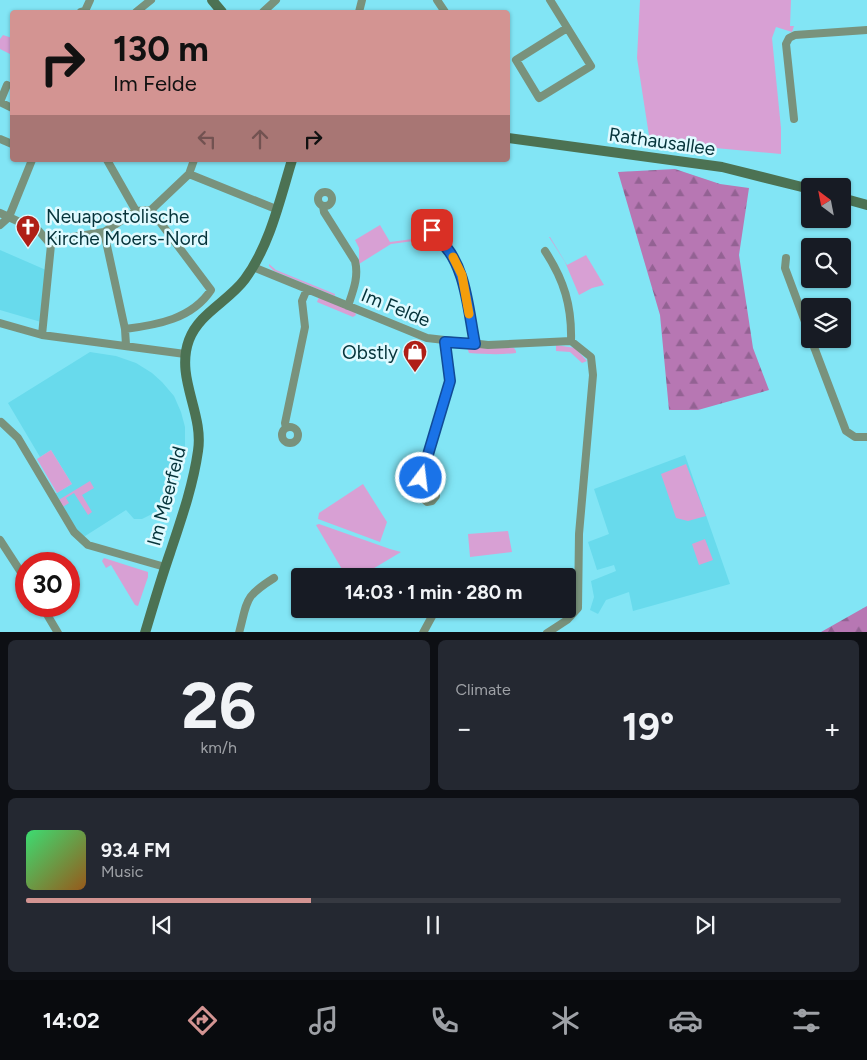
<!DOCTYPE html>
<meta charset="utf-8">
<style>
body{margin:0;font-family:Figtree,sans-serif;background:#242831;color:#f1f3f6;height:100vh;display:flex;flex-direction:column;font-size:19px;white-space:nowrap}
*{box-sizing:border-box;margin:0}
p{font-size:16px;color:#9ea1a6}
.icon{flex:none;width:28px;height:28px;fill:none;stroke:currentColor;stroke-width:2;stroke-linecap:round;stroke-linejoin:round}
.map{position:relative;height:632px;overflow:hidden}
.drawer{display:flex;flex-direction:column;gap:8px;padding:8px;background:#0d0f14;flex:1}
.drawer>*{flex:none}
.top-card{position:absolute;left:10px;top:10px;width:500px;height:152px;border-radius:5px;box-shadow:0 1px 4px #0004;background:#d39492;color:#111;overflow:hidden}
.needle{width:32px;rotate:328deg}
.tools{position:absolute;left:801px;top:178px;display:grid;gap:10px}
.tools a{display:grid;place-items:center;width:50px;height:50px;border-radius:5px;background:#171b24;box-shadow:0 1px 4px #0004;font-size:25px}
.speed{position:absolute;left:15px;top:552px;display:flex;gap:10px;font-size:25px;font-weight:700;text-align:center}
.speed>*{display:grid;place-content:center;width:65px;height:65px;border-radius:50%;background:#171b24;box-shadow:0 1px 4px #0004;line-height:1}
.speed .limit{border:8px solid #d22;background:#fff;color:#111}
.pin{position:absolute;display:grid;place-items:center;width:42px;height:42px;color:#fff;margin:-21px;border-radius:10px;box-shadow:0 2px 8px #0006}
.me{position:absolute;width:55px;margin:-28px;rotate:15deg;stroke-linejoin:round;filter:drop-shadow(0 0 4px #0008)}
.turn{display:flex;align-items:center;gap:18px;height:105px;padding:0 20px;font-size:22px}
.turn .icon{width:65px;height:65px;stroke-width:2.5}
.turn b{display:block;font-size:35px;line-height:42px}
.lanes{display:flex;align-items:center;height:48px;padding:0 20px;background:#0003;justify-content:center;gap:25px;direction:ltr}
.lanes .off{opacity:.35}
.big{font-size:38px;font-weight:700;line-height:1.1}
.drawer .card{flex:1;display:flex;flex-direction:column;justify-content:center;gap:8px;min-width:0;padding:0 18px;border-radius:8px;background:#242831}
.drawer .dial{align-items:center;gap:0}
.dial b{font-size:65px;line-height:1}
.song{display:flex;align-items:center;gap:15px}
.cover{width:60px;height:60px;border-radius:8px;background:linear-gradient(135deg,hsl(140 70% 55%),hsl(30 70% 35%))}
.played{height:5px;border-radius:2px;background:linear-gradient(90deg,#d39492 35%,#363941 35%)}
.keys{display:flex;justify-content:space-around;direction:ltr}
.heat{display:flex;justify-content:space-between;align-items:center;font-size:28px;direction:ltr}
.drawer .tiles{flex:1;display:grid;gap:8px;grid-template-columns:1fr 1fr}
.card:last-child{grid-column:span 2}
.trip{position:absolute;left:291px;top:568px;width:285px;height:50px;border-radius:5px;background:#171b24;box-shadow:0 1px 4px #0004;font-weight:700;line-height:50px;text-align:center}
.tab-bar{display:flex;height:80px;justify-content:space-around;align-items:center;background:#090b0e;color:#9ea1a6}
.tab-bar .icon{width:35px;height:35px}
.tab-bar .on{color:#d39492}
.tab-bar b{font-size:22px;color:#f1f3f6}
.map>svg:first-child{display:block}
</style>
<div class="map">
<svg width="867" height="633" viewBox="0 0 867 633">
<defs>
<pattern id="forest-firs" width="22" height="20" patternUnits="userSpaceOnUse" patternTransform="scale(1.25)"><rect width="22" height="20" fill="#b777b3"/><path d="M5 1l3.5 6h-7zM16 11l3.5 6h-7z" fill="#936293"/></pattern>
</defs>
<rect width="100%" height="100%" fill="#82e5f5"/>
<!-- built -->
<path fill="#68daec" d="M0,250l46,20 -5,52 -41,-12z
M90,352l26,4 20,7 16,10 10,9 12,14 7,16 4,15v22l-13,43 -12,18 -18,9h-8l-8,-9 -44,28 -29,-43 19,-11 -21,-34 -11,7 -32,-54z
M685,455l45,129 -97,27 -4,-19 -23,8 -8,14 -8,-4 4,-13 -3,-16 25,-10 -2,-6 -17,5 -9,-28 21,-8 -15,-45z"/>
<!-- green -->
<path fill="#d8a0d4" d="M640,0h151l-1,26h4l-2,6 -16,-5 -4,11 9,90v26l-131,-12 -13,-84z
M3,35l9,3v17l-12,-6v-10z
M380,225l10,17 30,-4 1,2 -30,4 -32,20v-16l-4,-8z
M549,237h1l17,28 19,-10 18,30 -12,3 -13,7 -14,-33z
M269,264l7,6 59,24v2l-61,-25 -5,-5z
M319,297l36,15 1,3 -3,2 -36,-15z
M556,345l19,3 12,13 -5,2 -12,-11 -14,-1z
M467,347l47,1 2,3v2c-16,2 -32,1 -47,0z
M51,450l21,34 -15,9 -20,-34z
M686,464l20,52 -18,5 -12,-3 -15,-44z
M90,481l4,7 -12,7 10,17 -4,3 -14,-22 -8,5 3,5 -8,5 -4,-7z
M363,484l24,38 -7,20 -62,-23 1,-6z
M319,524l71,25 11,3 -40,24h-15l-30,-51z
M508,531l4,21 -42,5 -2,-23z
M705,539l8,21 -14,5 -7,-21z
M104,558l44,14v5l-10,29 -3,-1 -24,-40 -5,3 -4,-7z"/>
<!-- forest -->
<path fill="url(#forest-firs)" d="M675,169l45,15 29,4 -10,67 14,93 16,42 -71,20h-29l-9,-95 -42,-143z
M867,606v26h-46z"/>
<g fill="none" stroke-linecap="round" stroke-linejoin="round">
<!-- street -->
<path stroke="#79927c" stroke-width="8" d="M437,0l8,12
M550,0l41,66 -52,32 -23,-38 51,-32
M81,12l4,-1 5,-11
M136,12l15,-12
M263,12l13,-12
M359,12l3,-12
M7,85l-7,17 12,6
M794,119l-8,-75 3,-6 6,-3 72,-5
M0,139l12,5
M107,160l29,51
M189,174l87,35
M318 199a7 7 0 1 1 14 0a7 7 0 1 1-14 0Z
M323,206l1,6 31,49c4,16 -2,30 -7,45
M0,213l39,18 12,14 9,-6 44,-7 32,-21 15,-1 38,-36 5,-14
M0,225l9,-8 23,-57
M426 236a6 6 0 1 1 12 0a6 6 0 1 1-12 0Z
M104,232l21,97 1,16
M438,239c28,22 30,71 37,105
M545,251c19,29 27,55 26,90
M786,258l-1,10 25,67
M253,267l174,71 61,7 83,-4 20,16 2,18 -14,159 -1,74 -11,12 -20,13
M0,323l42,12 143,19
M125,329c32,-4 67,-10 86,-39l-60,-80
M42,335l9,-90
M811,339l35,92 9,6h12
M1,422l17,16 56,94 14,13 77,22
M282 435a8 8 0 1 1 16 0a8 8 0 1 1-16 0Z
M286,428l-1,-5 20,-96 -3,-26 5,-12
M424,488l6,-1 5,3 1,6 -4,5 -5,1 -5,-4 -1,-5 3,-5 -3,-10 30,-97 -6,-39
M0,540l26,40
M42,606l16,27
M239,633c9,-34 5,-36 35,-55
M423,633l13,-24"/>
<!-- secondary -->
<path stroke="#4c7253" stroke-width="10" d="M212,0l10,12
M508,138l214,29 88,22
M842,198l25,7
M145,633c8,-27 16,-54 25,-80 11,-33 23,-67 28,-102 6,-38 -23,-73 -9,-111 10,-27 40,-39 56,-61 25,-34 35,-80 47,-119"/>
</g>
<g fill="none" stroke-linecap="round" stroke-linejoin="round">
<defs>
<path id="route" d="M421,478l29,-97 -5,-39 30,2c-7,-34 -9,-82 -37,-105l-1,-7 -5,-2"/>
</defs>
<!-- route casing -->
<use href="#route" stroke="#114b97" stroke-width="12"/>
<!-- route -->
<use href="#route" stroke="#1a73e8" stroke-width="9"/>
<!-- slow -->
<path stroke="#f59e0b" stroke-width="9" d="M453,257l9,18 7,39"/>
</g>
<!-- icons -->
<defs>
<symbol id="church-pin" viewBox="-11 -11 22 30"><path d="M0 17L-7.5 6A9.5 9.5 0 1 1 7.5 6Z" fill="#af1f17" stroke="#dffaff"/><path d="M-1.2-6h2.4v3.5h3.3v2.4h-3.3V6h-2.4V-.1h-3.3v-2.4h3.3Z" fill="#fff"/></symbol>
<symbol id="shop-pin" viewBox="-11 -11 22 30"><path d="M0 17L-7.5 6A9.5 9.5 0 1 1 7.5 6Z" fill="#af1f17" stroke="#dffaff"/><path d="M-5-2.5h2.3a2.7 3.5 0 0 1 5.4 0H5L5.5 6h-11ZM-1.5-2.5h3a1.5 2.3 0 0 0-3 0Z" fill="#fff"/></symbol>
</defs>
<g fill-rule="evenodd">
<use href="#church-pin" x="14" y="213" width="28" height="38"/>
<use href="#shop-pin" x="401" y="338" width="28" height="38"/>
</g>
<g text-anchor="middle" stroke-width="5" stroke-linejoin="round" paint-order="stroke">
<!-- street labels -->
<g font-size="19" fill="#05333a" stroke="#dffaff">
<text transform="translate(662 141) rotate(8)" y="7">Rathausallee</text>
<text transform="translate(396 307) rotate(22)" y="7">Im Felde</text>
<text transform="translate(166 496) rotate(-75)" y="7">Im Meerfeld</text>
</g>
<!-- poi labels -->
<g font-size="19" fill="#05333a" stroke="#dffaff" text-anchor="start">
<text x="46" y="223">Neuapostolische<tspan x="46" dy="22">Kirche Moers-Nord</tspan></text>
<text x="398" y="359" text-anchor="end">Obstly</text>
</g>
</g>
</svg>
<div class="tools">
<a><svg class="needle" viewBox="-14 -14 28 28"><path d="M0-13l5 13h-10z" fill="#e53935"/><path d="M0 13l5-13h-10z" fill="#9ea1a6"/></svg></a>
<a><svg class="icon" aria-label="search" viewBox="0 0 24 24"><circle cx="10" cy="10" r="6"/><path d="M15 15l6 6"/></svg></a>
<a><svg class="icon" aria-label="layers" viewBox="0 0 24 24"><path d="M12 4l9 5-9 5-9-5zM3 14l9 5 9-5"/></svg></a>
</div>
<div class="speed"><div class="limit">30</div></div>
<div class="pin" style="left:432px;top:230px;background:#d93025"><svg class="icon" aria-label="arrive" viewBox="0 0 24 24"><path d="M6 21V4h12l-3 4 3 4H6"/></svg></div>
<svg class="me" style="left:421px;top:478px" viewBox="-20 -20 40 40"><circle r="17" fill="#1a73e8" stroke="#fff" stroke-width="3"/><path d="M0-11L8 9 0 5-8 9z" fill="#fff"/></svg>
<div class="trip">14:03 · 1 min · 280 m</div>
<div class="top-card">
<div class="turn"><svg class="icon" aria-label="right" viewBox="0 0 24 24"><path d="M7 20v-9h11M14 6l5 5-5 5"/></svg><div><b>130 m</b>Im Felde</div></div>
<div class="lanes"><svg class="icon off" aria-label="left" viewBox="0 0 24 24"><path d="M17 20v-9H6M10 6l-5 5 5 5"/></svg><svg class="icon off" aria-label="ahead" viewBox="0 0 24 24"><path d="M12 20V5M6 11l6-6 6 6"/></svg><svg class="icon" aria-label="right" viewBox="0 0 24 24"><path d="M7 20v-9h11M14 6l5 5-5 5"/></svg></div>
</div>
</div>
<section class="drawer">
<div class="tiles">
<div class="card dial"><b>26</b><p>km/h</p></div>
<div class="card"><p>Climate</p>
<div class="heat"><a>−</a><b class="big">19°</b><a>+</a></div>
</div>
<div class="card">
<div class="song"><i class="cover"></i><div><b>93.4 FM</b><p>Music</p></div></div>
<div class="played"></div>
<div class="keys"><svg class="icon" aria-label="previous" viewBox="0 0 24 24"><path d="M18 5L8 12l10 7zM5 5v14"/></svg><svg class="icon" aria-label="pause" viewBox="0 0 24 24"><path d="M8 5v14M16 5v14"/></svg><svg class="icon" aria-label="next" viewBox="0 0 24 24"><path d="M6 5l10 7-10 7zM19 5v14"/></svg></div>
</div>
</div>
</section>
<nav class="tab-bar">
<b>14:02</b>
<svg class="icon on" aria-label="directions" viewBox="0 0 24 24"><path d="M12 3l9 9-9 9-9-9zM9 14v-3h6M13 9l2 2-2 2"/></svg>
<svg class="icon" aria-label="music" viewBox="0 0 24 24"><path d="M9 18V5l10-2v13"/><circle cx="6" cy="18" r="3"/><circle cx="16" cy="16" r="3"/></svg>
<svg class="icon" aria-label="phone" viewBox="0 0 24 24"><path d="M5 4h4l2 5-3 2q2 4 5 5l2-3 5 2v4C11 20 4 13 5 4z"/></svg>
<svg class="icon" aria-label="climate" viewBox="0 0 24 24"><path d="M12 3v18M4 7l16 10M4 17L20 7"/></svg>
<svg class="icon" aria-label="car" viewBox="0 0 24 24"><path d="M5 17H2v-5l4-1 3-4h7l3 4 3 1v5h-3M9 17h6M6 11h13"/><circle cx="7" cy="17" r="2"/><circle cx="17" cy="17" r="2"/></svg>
<svg class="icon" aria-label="filters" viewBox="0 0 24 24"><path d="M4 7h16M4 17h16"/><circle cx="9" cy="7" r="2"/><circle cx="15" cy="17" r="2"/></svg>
</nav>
